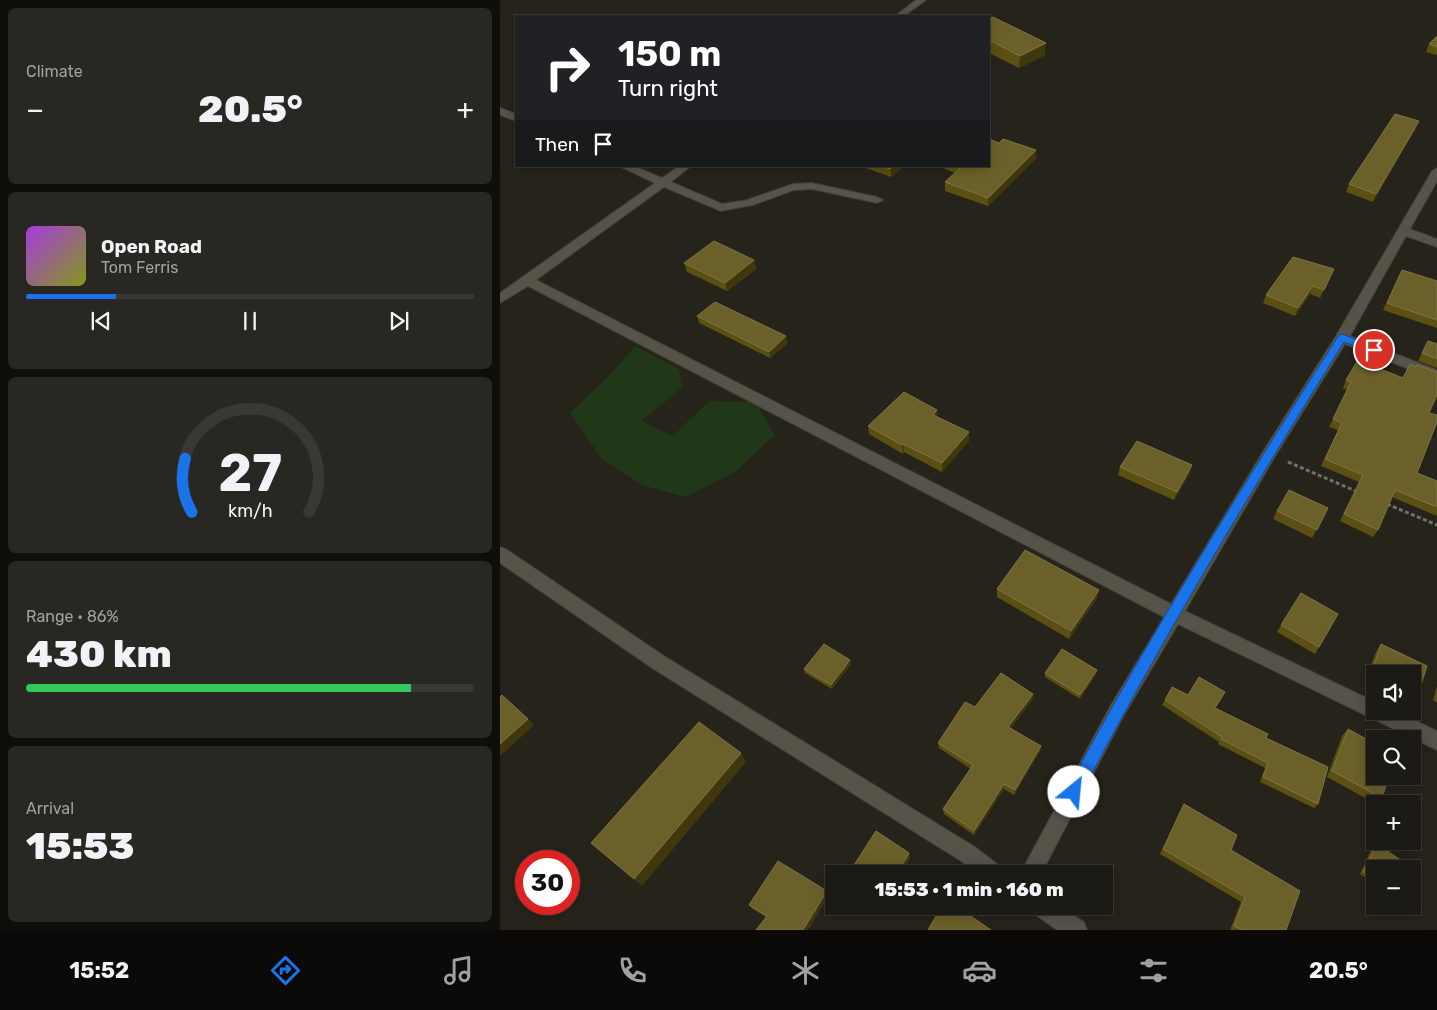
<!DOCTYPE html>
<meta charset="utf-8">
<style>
body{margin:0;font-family:Rubik,sans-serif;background:#292722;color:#f1f3f6;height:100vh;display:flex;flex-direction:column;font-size:19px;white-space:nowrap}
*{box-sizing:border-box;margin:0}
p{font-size:16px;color:#a0a1a0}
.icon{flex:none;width:28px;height:28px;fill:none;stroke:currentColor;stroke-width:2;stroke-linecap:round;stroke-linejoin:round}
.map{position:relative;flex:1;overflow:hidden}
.sheet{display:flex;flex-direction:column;gap:8px;padding:8px;background:#0f0e0b;width:500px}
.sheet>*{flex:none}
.banner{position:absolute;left:15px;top:15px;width:475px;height:152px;border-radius:0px;box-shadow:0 2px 12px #0003,0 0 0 1px #3a3834;background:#202124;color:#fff;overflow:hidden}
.controls{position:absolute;left:866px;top:665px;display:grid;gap:10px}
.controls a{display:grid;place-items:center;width:55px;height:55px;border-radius:0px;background:#1c1a14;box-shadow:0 2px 12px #0003,0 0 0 1px #3a3834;font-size:25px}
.speed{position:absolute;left:15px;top:850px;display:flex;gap:10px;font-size:25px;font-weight:700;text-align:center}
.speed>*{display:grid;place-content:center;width:65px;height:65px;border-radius:50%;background:#1c1a14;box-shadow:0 2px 12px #0003,0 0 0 1px #3a3834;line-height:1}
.speed .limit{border:8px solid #d22;background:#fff;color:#111}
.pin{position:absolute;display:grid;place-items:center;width:42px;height:42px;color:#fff;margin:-21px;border:2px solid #fff;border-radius:50%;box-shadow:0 1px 5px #0007}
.me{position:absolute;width:55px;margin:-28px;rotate:28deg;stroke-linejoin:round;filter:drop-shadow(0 0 4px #0008)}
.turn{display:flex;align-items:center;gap:18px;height:105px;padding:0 20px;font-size:22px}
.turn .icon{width:65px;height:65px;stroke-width:2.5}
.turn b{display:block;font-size:35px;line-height:42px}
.then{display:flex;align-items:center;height:48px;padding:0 20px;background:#0003;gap:10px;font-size:19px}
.big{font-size:38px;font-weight:800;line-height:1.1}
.sheet .widget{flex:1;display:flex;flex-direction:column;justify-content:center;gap:8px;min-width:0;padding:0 18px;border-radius:8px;background:#292722}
.sheet .dial{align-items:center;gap:0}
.dial svg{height:130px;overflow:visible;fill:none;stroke:#3a3834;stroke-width:7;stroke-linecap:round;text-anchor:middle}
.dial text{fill:#f1f3f6;stroke:none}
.song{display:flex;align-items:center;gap:15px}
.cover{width:60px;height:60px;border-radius:8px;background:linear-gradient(135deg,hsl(280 70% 55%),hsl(70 70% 35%))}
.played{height:5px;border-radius:2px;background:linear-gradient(90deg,#1a73e8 20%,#3a3834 20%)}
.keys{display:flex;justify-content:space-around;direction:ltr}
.heat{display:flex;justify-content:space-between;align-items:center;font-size:28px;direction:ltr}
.charge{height:8px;border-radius:4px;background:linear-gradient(90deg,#34c759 86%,#3a3834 0)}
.trip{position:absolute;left:325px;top:865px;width:288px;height:50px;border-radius:0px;background:#1c1a14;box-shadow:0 2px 12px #0003,0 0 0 1px #3a3834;font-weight:800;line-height:50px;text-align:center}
.tabs{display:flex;height:80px;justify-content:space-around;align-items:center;background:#0b0a08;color:#a0a1a0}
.tabs .icon{width:35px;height:35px}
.tabs .on{color:#1a73e8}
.tabs b{font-size:22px;color:#f1f3f6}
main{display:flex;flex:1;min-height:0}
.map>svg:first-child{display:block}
</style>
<main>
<section class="sheet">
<div class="widget"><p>Climate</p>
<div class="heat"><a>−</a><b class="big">20.5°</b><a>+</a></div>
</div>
<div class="widget">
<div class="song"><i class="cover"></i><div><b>Open Road</b><p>Tom Ferris</p></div></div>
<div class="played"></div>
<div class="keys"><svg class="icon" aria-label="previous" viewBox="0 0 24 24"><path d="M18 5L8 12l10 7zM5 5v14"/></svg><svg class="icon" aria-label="pause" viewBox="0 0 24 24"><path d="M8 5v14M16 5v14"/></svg><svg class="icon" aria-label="next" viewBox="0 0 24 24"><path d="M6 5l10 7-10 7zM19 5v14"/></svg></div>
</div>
<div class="widget dial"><svg viewBox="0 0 100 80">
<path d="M14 69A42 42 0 1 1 86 69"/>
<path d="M14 69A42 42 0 0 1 10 36" stroke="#1a73e8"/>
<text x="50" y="56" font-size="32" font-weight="700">27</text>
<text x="50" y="72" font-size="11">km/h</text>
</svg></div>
<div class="widget"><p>Range · 86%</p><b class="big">430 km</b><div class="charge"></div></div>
<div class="widget"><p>Arrival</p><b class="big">15:53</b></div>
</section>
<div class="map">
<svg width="937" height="930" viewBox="0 0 937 930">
<rect width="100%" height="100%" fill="#26231a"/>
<!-- green -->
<path fill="#213818" d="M135,346l44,23 3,19 -41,33 32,15 36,-35 46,1 20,33 -40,37 -50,25 -43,-12 -40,-26 -32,-46 39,-37z"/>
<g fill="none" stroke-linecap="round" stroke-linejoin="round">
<defs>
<path id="street" d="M416,0h10l-22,16h-9z
M0,108l16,6v7l-16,-6z
M119,166h15l28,12 17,-12h12l-20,16 51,22 25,-4 46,-16 19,-1 65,14 6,3 -6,3 -65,-14 -18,1 -41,15 -32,6 -57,-24 -128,93 635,324 93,-154 72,-114 96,-165 5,-3v13l-27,48 27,10v8l-31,-11 -56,100 87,34v10l-92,-36 -71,114 -89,153 190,91v9h21l41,20v19l-259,-126 -55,93 -82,157h-21l91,-169 53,-88 -636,-331 -28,17v-10l155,-110z
M0,547l6,2 158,107 311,191 26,20 3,7h-27l-16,-13 -309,-193 -152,-105z
M530,906h29l25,16 3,8h-30l-24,-17z"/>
</defs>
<!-- street casing -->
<use href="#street" stroke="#3f3d35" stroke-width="2"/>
<!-- path -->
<path stroke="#716f67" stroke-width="3" stroke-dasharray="4 2.5" stroke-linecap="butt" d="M788,462l70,30
M887,504l50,21"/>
<!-- street -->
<use href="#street" fill="#565349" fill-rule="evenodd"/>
</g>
<!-- wall -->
<path fill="#5c4f12" d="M489,19l56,36 -26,13 -30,-15z
M937,36v19l-11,-3 3,-8z
M916,128l-43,74 -27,-10 3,-8z
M536,158l-48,48 -43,-15v-9l10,-9 -17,-7h51z
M360,166h44l-13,11z
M254,260l2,9 -29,22 -40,-19 -3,-9z
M902,270l35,11v47l-54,-18z
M830,277l-10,21 -10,-4 -15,22 -32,-13 3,-8z
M197,316l91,27 -18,15 -71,-35z
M928,341l9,3v24l-19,-7z
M910,364l19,49 -12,60 20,8v35l-45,-19 -14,33 -5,7 -33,-16 19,-39 -38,-16 17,-36 -9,-3 18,-37 -4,-2 3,-8 57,-2z
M438,417l31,24 -27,31 -38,-20 -1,2 -34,-20 -1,-8z
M620,467l70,6 -16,27 -56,-25z
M828,508l-16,30 -39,-19 4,-8z
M497,589l100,9 -28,41 -72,-42z
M801,593l18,54 -4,7 -38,-22z
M881,644l46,22 -8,25 -6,7 -1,-24h-37v5l-8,-4 9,-23z
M351,664l-19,25 -27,-16 -1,-4z
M597,670l-1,4 -16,25 -35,-22v-4z
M937,686v17l-4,-3z
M533,694l-1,6 -21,28 30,18 -1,5 -26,44 -10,-6 -30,46 -30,-21 -1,-5 28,-40 -32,-21 -1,-5z
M665,700l101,38 52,66 -4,4 -54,-26 5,-14 -47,-24 1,-2 -57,-37z
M848,729l34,69 -6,6 -49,-27 15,-41z
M684,804l47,46 55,80h-56l11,-28 -81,-48z
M877,844l-2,25v15l-15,-10 13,-28z
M409,853l1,5 -9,16h-40l-6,-4 -1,-5z
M329,895l-63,22 -13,-8 -4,-4z"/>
<!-- shaded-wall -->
<path fill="#40370c" d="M546,43l-1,12 -26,13 1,-12z
M919,121l-3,7 -43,74 3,-8z
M536,150v8l-48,48v-8z
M393,166h11l-13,11 -1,-8z
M254,260l2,9 -29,22 -2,-8z
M813,286l-3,8 -15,22 3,-8z
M286,336l2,7 -18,15 -1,-6z
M437,410l1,9 -5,-4z
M469,432v9l-27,31v-9z
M403,444l1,8 -1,2 -1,-9z
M692,465l-2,8 -16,27 3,-8z
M599,590l-2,8 -28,41 2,-8z
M350,660l1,4 -19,25 -1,-4z
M597,670l-1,4 -16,25v-4z
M533,694l-1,6 -24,32v-5z
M28,719l6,6 -34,31v-12z
M541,746l-1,5 -26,44 1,-5z
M241,753l5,9 -104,124 -8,-7z
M504,784v5l-30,46v-4z
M409,853l1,5 -9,16h-4z
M327,891l2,4 -21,35h-5z"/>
<!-- building -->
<path fill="#6b6029" stroke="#7f7545" d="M493,17l53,26 -26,13 -31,-16v-21z
M937,36v11l-8,-3z
M895,114l24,7 -43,73 -27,-10z
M489,139l10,4 4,-4 33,11 -48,48 -43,-16 17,-16h27z
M383,166h10l-3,3z
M214,241l40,19 -29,23 -41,-20z
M793,257l41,12 -10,21 -11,-4 -15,22 -32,-13z
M902,270l35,11v39l-50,-17z
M215,302l71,34 -17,16 -72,-36z
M928,341l9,3v15l-15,-6z
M858,360l45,18 7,-14 6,3 1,-2 20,7v23l-8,18 8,2v7l-20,51 20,8v26l-42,-17 -17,40 -34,-16 19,-39 -38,-16 17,-36 -9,-4 18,-37 -5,-2z
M404,392l33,18 -4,5 36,17 -27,31 -39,-19 -1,1 -34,-19z
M637,441l55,24 -15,27 -57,-25z
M789,490l39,18 -11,22 -40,-19z
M525,550l74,40 -28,41 -74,-42z
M801,593l37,21 -19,33 -38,-22z
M324,644l26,16 -19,25 -27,-16z
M881,644l46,22 -8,25 -7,-3v-14h-28l-11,-6z
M562,649l35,21 -17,25 -35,-22z
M501,673l32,21 -25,33 33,19 -26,44 -11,-6 -30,47 -31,-22 30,-44 -35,-22 27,-41 10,5z
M699,677l26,15 -10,16 53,26 -2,4 62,29 -10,37 -55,-27 5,-14 -47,-24 1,-2 -57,-37 7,-13 16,8z
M2,695l26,24 -28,25v-47z
M199,722l42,31 -107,126 -43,-36z
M848,729l27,15v32h14l-7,22 -50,-27z
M684,804l53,31 -6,15 69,41 -14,39h-44l-8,-4 11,-29 -82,-48z
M376,831l33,22 -12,21h-30l-13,-9z
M877,844l38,26 -3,7v-8h-37v11l-12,-8z
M278,861l49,30 -24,39h-47l11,-14 -18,-11z
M442,906h14l35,24h-63z"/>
<!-- route -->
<path fill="#1a73e8" stroke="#114b97" d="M842,334l35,13 2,3 -5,3 -30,-11c-93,149 -184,300 -265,456l-5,2 -6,-2 -2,-6 2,-5c83,-154 176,-304 271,-452z"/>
</svg>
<div class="controls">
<a><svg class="icon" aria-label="sound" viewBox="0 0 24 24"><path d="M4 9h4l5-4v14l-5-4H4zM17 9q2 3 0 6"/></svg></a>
<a><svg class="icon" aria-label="search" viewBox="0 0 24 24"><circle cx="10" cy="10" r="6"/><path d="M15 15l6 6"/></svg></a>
<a>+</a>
<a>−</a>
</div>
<div class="speed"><div class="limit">30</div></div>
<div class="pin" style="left:874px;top:350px;background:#d93025"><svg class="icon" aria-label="arrive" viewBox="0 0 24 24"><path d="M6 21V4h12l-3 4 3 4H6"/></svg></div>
<svg class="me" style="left:574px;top:792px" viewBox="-20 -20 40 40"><circle r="19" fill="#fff"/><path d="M0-13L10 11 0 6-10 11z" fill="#1a73e8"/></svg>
<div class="trip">15:53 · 1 min · 160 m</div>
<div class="banner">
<div class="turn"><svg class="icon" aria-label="right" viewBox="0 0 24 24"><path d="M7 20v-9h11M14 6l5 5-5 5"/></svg><div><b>150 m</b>Turn right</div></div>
<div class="then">Then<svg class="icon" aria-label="arrive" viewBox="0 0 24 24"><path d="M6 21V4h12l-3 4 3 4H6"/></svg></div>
</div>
</div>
</main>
<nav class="tabs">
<b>15:52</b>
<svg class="icon on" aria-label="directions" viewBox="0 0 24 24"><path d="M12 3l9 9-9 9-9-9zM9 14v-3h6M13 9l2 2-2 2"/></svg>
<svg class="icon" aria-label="music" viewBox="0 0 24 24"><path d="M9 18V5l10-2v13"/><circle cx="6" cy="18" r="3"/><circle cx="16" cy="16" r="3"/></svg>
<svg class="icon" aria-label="phone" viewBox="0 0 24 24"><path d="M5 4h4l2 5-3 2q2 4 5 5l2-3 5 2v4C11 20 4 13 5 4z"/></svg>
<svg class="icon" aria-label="climate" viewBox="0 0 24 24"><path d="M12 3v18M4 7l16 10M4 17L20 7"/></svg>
<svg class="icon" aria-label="car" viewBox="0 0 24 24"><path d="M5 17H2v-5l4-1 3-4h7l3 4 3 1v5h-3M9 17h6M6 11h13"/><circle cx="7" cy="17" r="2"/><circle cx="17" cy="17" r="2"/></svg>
<svg class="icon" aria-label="filters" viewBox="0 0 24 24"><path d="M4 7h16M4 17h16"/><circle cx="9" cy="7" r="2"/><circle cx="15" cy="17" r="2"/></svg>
<b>20.5°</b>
</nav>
